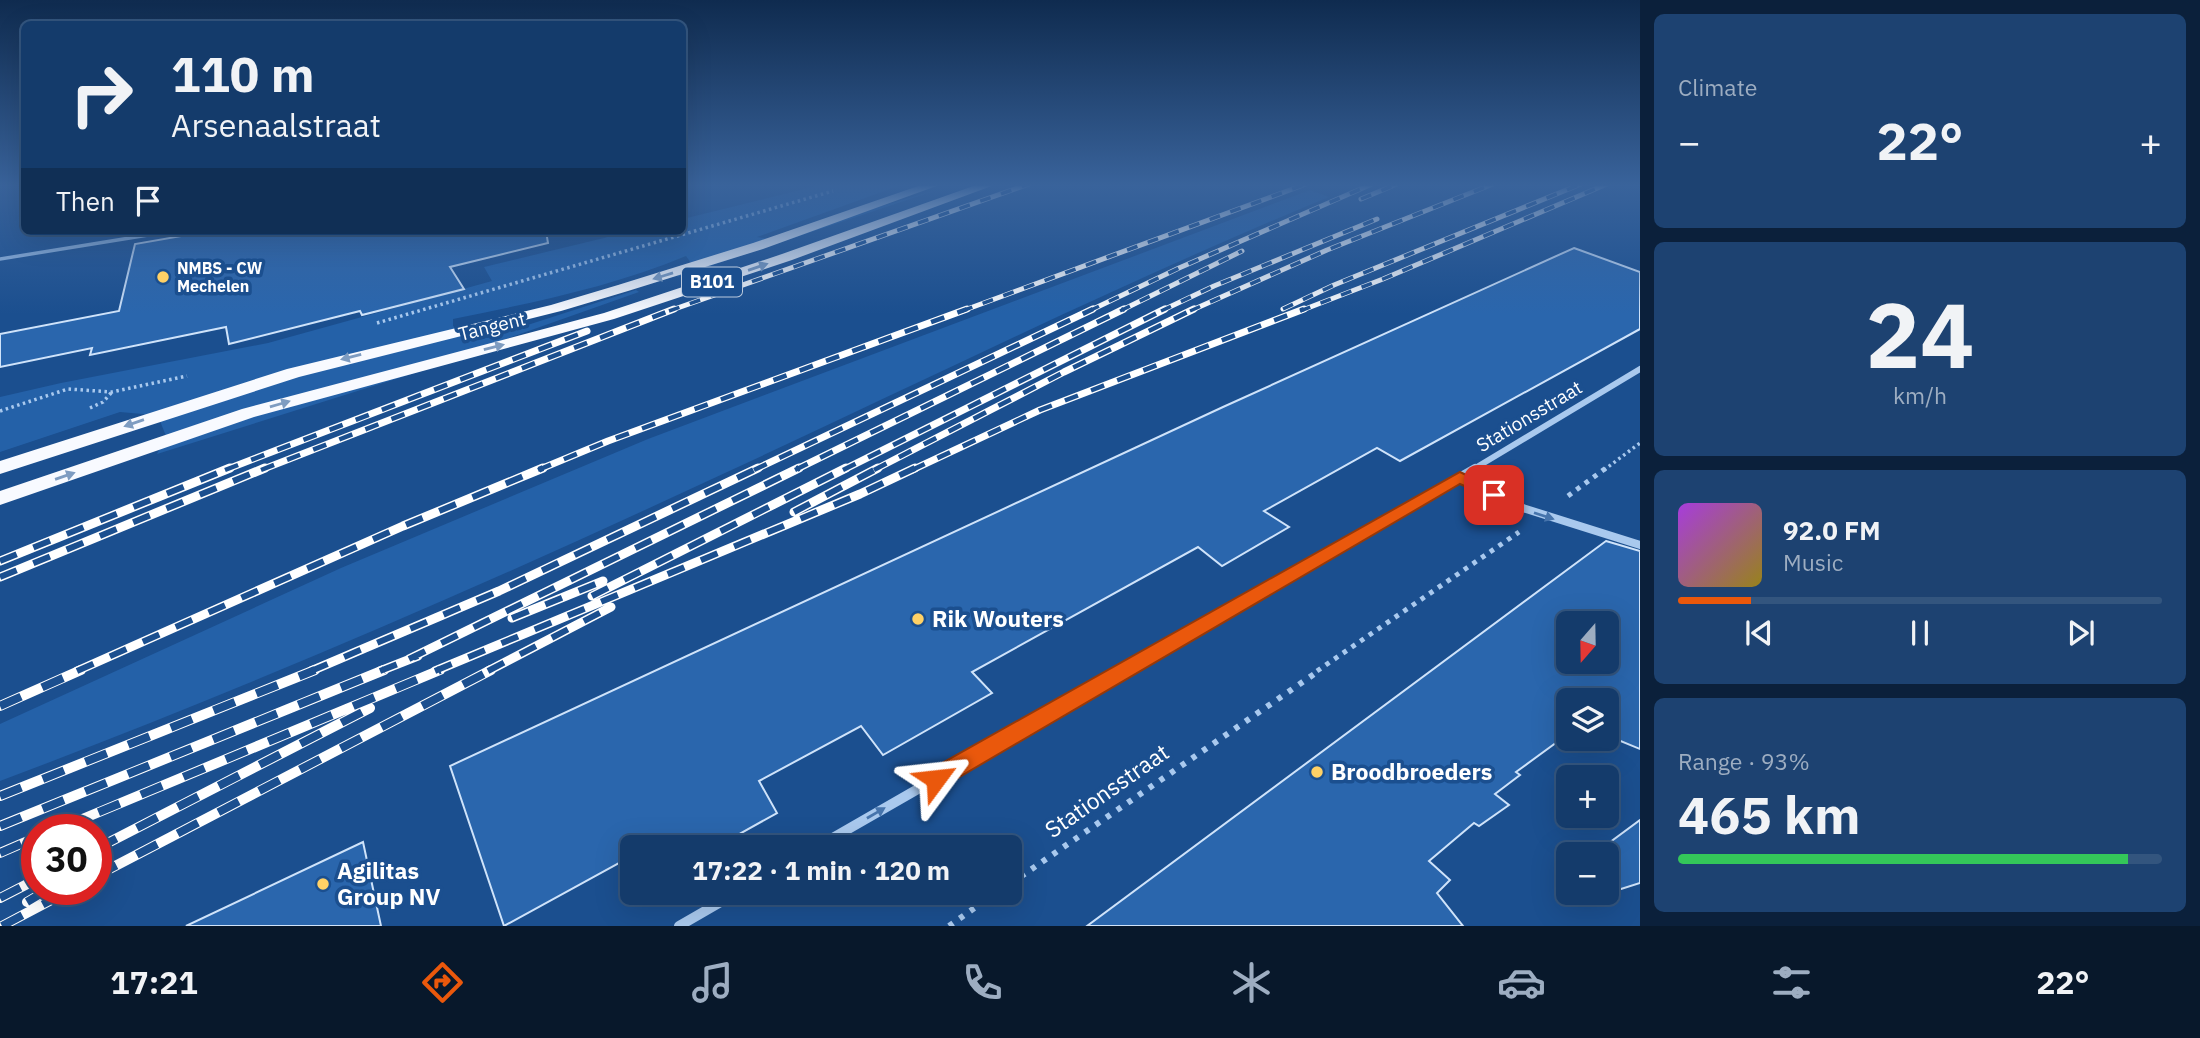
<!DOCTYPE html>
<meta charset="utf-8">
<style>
body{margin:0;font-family:"IBM Plex Sans",sans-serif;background:#1d4271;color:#f1f3f6;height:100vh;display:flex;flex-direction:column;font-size:26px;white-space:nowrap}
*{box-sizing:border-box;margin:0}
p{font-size:23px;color:#9dadc1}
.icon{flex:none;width:38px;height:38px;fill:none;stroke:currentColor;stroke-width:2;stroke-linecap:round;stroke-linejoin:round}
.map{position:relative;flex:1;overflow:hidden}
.details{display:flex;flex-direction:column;gap:14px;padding:14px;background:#0b203b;width:560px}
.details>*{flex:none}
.banner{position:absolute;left:21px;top:21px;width:665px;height:214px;border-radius:10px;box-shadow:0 7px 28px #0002,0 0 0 2px #33557e;background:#143b6b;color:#f1f3f6;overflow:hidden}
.needle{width:46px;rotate:200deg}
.controls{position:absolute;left:1556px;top:611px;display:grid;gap:14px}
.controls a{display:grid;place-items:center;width:63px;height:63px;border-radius:10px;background:#143b6b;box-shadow:0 7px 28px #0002,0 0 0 2px #33557e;font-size:35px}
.speed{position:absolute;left:21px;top:814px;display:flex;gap:14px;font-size:35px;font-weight:700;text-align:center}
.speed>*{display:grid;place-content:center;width:91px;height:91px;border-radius:50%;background:#143b6b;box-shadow:0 7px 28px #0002,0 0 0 2px #33557e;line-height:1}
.speed .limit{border:10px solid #d22;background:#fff;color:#111}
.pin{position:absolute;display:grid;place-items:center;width:60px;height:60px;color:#fff;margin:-30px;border-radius:14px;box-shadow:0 4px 10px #0006}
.me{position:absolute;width:77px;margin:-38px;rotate:60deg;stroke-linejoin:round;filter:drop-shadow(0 0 5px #0008)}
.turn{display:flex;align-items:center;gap:24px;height:147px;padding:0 35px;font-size:32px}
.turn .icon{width:91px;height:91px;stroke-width:2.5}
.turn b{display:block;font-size:49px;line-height:60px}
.then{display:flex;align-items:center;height:66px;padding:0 35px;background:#0003;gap:14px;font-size:26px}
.big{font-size:52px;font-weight:800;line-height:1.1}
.details .card{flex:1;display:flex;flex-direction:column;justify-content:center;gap:10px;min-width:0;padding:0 24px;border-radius:10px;background:#1d4271}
.details .dial{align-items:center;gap:0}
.dial b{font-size:91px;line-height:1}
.song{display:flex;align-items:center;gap:21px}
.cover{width:84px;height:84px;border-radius:10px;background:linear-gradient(135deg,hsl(280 70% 55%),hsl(50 70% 35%))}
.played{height:7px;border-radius:4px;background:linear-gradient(90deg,#ea580c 15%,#33557e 15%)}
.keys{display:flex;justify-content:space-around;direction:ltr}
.heat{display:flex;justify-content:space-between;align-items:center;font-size:38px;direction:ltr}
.charge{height:10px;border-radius:5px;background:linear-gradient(90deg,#34c759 93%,#33557e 0)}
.trip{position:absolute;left:620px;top:835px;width:402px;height:70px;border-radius:10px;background:#143b6b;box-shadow:0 7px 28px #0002,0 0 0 2px #33557e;font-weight:800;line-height:70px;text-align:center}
.dock{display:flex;height:112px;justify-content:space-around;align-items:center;background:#08182b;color:#9dadc1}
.dock .icon{width:49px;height:49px}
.dock .on{color:#ea580c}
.dock b{font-size:32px;color:#f1f3f6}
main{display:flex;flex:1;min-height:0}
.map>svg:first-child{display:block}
</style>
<main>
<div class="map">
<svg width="1640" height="926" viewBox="0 0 1640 926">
<rect width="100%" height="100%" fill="#1b4f8f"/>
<!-- green -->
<path fill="#2461a8" d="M824,184h80l-147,53 12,2 174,-51 -266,89 14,-14 -5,-7c-74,31 -155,47 -233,63v7c15,14 37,9 56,5l127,-41 3,2 -142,50 -28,14 -312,98 9,-18 -6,-15 -17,-7 -23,-2 -120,40v-55l61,-14 207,-40 224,-62 -8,-14 149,-36h49l1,-12z
M1310,190l19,7c-214,88 -421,192 -630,288 -230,107 -462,207 -699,296v-57l341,-156 307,-129z"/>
<!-- building -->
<path fill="#2a66ad" stroke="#cfe3fa" stroke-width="2" fill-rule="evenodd" d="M210,231h336l2,12 -98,24 14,22 -102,26 -2,-4 -131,33 -3,-17 -136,28 2,-7 -92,19v-33l119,-23 16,-67z
M1574,248l66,24v57l-240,132 -23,-13 -113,63 25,16 -67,39 -24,-19 -226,125 20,21 -109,62 -22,-29 -102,55 18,32 -61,34h-84v9l-128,70 -54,-160 773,-359z
M1606,541l34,10v198l-34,-14v-35h-38v34l-52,38 4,3 -25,19 14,11 -30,21 -5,-3 -45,38 21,19 -13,13 26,33h-376zM1568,623h38v39h-38z
M1640,820v63l-60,19 -7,-10h33v-38h-12z
M363,842l18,84h-195z"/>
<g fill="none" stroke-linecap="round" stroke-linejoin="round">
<!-- path-far2 -->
<path stroke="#a9c9ee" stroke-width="3.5" stroke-dasharray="2.5 3.5" stroke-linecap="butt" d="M377,323l456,-132
M90,408l13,-6 8,-9
M0,411l68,-22 44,3 75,-16
M1604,470l36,-27"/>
<!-- path-far1 -->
<path stroke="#a9c9ee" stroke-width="5" stroke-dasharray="4.5 6" stroke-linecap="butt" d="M1568,496l38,-28
M1317,671l202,-139"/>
<!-- path -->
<path stroke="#a9c9ee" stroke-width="6" stroke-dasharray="5 8" stroke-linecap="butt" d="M1010,884l310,-214
M949,926l48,-34"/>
<!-- service -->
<path stroke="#a9c9ee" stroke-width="3.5" d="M0,259l173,-28"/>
<!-- minor-far2 -->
<path stroke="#a9c9ee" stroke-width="6" d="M1472,470l168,-101"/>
<!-- minor-far1 -->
<path stroke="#a9c9ee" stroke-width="8" d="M1460,477l50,27 130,41
M1122,671l353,-203"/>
<!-- minor -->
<path stroke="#a9c9ee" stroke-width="10" d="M817,847l308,-177
M679,926l59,-34"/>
<!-- trunk -->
<path fill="#f8faff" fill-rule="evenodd" d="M924,184h18l-179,65 -135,42 -67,20 -262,66 -299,97v-13l287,-92 264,-64 67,-20 135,-42z
M979,184h18l-205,76 -178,59 -360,98 -254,88v-14l242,-82 362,-96 178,-59z"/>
<defs>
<path id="rail-far3" d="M1361,199l36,-15
M1283,309l51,-24 247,-101
M669,311l360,-127
M962,311l344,-127
M1089,311l90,-43 193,-84
M1120,311l122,-60
M1161,311l53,-25 163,-67
M1190,311l137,-61 166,-66
M1300,311l83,-32 224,-95"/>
<path id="rail-far2" d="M225,470l362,-139
M261,470l413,-161
M538,470l70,-29 359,-132
M754,470l339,-161
M795,470l329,-161
M843,470l322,-161
M874,470l190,-98 130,-63
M912,470l128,-60 264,-101"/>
<path id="rail-far1" d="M794,512l84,-44
M0,561l230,-93
M0,577l265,-109
M592,596l254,-128
M512,618l91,-37
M409,659l390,-191
M77,671l326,-145 140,-58
M311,671l188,-80 259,-123
M380,671l38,-15
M435,671l425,-177 55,-26
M488,671l123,-64"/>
<path id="rail" d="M0,706l81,-36
M0,796l315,-126
M0,826l384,-156
M56,830l384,-160
M96,849l274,-141
M0,853l37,-16
M96,876l395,-206
M0,898l37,-19
M27,902l22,-13
M2,926l70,-37"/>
</defs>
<!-- rail-far3 casing -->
<use href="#rail-far3" stroke="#fff" stroke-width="5"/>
<!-- rail-far2 casing -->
<use href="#rail-far2" stroke="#fff" stroke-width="7"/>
<!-- rail-far1 casing -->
<use href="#rail-far1" stroke="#fff" stroke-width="9"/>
<!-- rail casing -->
<use href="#rail" stroke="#fff" stroke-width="10"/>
<!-- rail-far3 -->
<use href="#rail-far3" stroke="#1b4f8f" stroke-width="3.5" stroke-dasharray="11" stroke-linecap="butt"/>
<!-- rail-far2 -->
<use href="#rail-far2" stroke="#1b4f8f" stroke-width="4.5" stroke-dasharray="14" stroke-linecap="butt"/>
<!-- rail-far1 -->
<use href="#rail-far1" stroke="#1b4f8f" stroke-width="6" stroke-dasharray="18" stroke-linecap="butt"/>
<!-- rail -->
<use href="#rail" stroke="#1b4f8f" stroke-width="8" stroke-dasharray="23" stroke-linecap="butt"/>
</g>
<!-- one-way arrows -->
<defs><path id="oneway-solid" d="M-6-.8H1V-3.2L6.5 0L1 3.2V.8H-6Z" transform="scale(1.75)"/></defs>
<g fill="#7e9cc1">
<use href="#oneway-solid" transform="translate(758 267) rotate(-19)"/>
<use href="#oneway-solid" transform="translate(663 276) rotate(163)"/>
<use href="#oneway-solid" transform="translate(494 347) rotate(-14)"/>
<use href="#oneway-solid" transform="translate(351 357) rotate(166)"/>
<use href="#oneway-solid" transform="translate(280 404) rotate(-16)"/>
<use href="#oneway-solid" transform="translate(134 423) rotate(161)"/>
<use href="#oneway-solid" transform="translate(65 476) rotate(-19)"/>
</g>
<g fill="#4674ac">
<use href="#oneway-solid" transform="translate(1544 516) rotate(18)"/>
<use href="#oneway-solid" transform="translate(876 813) rotate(-30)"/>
</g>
<!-- sky -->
<linearGradient id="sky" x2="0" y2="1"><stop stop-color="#0f2b4f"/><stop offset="0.59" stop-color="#39639b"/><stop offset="1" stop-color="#39639b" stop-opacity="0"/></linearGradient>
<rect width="1640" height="314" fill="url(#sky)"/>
<!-- route -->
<path fill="#ea580c" stroke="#983908" stroke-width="2" d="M1460,472l39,19 3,4 -8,5 -34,-16 -516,302 -8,3 -8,-3 -3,-7 3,-8z"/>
<!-- markers -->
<g fill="#ffd166" stroke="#1b4f8f" stroke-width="2.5">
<circle cx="163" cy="277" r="7"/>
<circle cx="918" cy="619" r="7"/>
<circle cx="1317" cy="772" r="7"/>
<circle cx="323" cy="884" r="7"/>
</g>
<g text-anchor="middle" stroke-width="7" stroke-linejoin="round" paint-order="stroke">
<!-- far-poi labels -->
<g font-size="16" font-weight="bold" fill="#fff" stroke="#1b4f8f" text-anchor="start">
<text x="177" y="274">NMBS - CW<tspan x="177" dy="18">Mechelen</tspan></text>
</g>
<!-- shield labels -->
<rect fill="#1b4f8f" stroke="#bbcadd" stroke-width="2" x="682" y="267.5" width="60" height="29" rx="5"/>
<g font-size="18" font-weight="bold" fill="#fff">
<text x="712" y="288">B101</text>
</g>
<!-- street labels -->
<g font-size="19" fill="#fff" stroke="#1b4f8f">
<text transform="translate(492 326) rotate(-14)" y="7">Tangent</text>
<text transform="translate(1529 416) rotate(-31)" y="7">Stationsstraat</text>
</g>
<!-- near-poi labels -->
<g font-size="23" font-weight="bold" fill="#fff" stroke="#1b4f8f" text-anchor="start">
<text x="932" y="627">Rik Wouters</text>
<text x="1331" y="780">Broodbroeders</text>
<text x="337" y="879">Agilitas<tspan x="337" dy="26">Group NV</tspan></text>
</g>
<!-- near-street labels -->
<g font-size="23" fill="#fff" stroke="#1b4f8f">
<text transform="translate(1107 791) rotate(-35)" y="8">Stationsstraat</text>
</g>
</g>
</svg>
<div class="controls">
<a><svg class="needle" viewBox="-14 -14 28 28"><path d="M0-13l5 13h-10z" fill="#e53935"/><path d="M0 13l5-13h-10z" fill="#9dadc1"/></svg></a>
<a><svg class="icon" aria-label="layers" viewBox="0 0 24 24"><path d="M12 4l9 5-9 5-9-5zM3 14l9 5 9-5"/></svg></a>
<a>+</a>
<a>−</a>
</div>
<div class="speed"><div class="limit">30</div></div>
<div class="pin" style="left:1494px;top:495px;background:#d93025"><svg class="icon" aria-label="arrive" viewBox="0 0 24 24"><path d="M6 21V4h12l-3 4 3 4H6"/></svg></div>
<svg class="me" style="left:936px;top:779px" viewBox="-20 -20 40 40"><path d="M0-17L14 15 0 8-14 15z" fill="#ea580c" stroke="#fff" stroke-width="4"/></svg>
<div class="trip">17:22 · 1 min · 120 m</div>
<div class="banner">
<div class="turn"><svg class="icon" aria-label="right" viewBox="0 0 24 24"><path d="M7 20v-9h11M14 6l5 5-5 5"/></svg><div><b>110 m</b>Arsenaalstraat</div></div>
<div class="then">Then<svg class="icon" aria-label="arrive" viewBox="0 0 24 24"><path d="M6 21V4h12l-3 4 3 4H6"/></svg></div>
</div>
</div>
<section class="details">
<div class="card"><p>Climate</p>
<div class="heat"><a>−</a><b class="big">22°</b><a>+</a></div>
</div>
<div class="card dial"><b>24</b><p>km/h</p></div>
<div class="card">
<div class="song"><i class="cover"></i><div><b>92.0 FM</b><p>Music</p></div></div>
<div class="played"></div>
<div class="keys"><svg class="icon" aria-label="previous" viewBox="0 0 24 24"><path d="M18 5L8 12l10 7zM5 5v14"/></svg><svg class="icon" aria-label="pause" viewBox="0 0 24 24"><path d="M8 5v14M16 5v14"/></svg><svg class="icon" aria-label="next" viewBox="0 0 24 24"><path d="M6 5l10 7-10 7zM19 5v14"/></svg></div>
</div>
<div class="card"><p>Range · 93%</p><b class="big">465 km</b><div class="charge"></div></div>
</section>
</main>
<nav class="dock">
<b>17:21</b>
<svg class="icon on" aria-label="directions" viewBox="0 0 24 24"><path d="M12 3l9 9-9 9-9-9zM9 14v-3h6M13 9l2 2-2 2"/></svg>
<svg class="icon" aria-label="music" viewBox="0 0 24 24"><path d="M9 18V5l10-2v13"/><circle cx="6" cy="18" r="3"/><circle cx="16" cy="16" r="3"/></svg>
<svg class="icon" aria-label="phone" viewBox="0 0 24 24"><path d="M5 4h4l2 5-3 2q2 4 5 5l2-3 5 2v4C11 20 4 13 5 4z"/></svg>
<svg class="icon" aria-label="climate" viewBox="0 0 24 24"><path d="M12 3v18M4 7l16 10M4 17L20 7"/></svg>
<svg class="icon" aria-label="car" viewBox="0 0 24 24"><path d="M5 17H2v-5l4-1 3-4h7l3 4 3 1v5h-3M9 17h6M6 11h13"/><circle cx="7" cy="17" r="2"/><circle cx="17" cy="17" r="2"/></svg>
<svg class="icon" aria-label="filters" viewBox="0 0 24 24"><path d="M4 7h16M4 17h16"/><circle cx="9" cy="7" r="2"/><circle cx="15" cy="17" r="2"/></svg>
<b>22°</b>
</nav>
